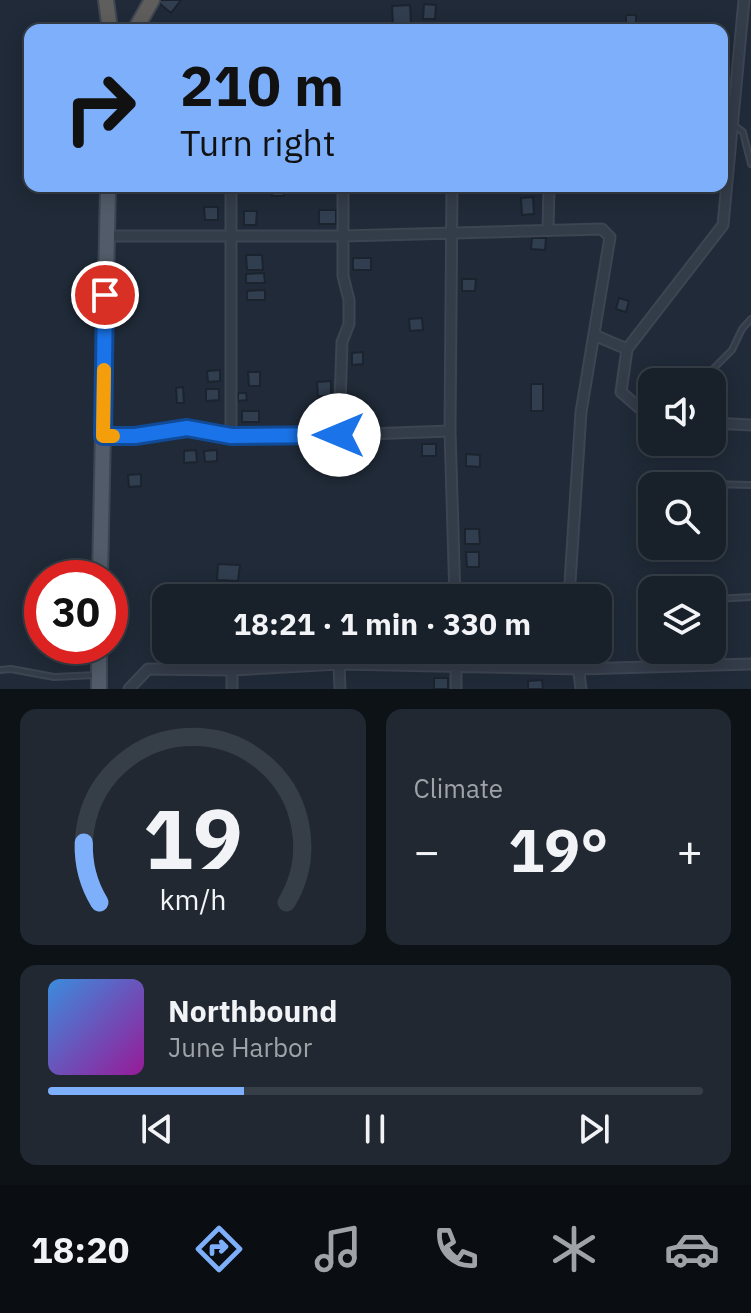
<!DOCTYPE html>
<meta charset="utf-8">
<style>
body{margin:0;font-family:"IBM Plex Sans",sans-serif;background:#212832;color:#f1f3f6;height:100vh;display:flex;flex-direction:column;font-size:30px;white-space:nowrap}
*{box-sizing:border-box;margin:0}
p{font-size:26px;color:#9fa3a8}
.icon{flex:none;width:44px;height:44px;fill:none;stroke:currentColor;stroke-width:2;stroke-linecap:round;stroke-linejoin:round}
.map{position:relative;height:689px;overflow:hidden}
.panel{display:flex;flex-direction:column;gap:20px;padding:20px;background:#0d1217;flex:1}
.panel>*{flex:none}
.banner{position:absolute;left:24px;top:24px;width:704px;height:168px;border-radius:16px;box-shadow:0 4px 20px #0003,0 0 0 2px #363e47;background:#7daffb;color:#111;overflow:hidden}
.buttons{position:absolute;left:638px;top:368px;display:grid;gap:16px}
.buttons a{display:grid;place-items:center;width:88px;height:88px;border-radius:16px;background:#18202a;box-shadow:0 4px 20px #0003,0 0 0 2px #363e47;font-size:40px}
.speed{position:absolute;left:24px;top:560px;display:flex;gap:16px;font-size:40px;font-weight:700;text-align:center}
.speed>*{display:grid;place-content:center;width:104px;height:104px;border-radius:50%;background:#18202a;box-shadow:0 4px 20px #0003,0 0 0 2px #363e47;line-height:1}
.speed .limit{border:12px solid #d22;background:#fff;color:#111}
.pin{position:absolute;display:grid;place-items:center;width:68px;height:68px;color:#fff;margin:-34px;border:4px solid #fff;border-radius:50%;box-shadow:0 2px 8px #0007}
.me{position:absolute;width:88px;margin:-44px;rotate:270deg;stroke-linejoin:round;filter:drop-shadow(0 0 6px #0008)}
.turn{display:flex;align-items:center;gap:28px;height:168px;padding:0 24px;font-size:36px}
.turn .icon{width:104px;height:104px;stroke-width:2.5}
.turn b{display:block;font-size:56px;line-height:68px}
.big{font-size:60px;font-weight:700;line-height:1.1}
.panel .widget{flex:1;display:flex;flex-direction:column;justify-content:center;gap:12px;min-width:0;padding:0 28px;border-radius:16px;background:#212832}
.panel .dial{align-items:center;gap:0}
.dial svg{height:208px;overflow:visible;fill:none;stroke:#363e47;stroke-width:7;stroke-linecap:round;text-anchor:middle}
.dial text{fill:#f1f3f6;stroke:none}
.song{display:flex;align-items:center;gap:24px}
.cover{width:96px;height:96px;border-radius:12px;background:linear-gradient(135deg,hsl(210 70% 55%),hsl(300 70% 35%))}
.played{height:8px;border-radius:4px;background:linear-gradient(90deg,#7daffb 30%,#363e47 30%)}
.keys{display:flex;justify-content:space-around;direction:ltr}
.heat{display:flex;justify-content:space-between;align-items:center;font-size:44px;direction:ltr}
.panel .tiles{flex:1;display:grid;gap:20px;grid-template-columns:1fr 1fr}
.widget:last-child{grid-column:span 2}
.trip{position:absolute;left:152px;top:584px;width:460px;height:80px;border-radius:16px;background:#18202a;box-shadow:0 4px 20px #0003,0 0 0 2px #363e47;font-weight:700;line-height:80px;text-align:center}
.tab-bar{display:flex;height:128px;justify-content:space-around;align-items:center;background:#0a0d11;color:#9fa3a8}
.tab-bar .icon{width:56px;height:56px}
.tab-bar .current{color:#7daffb}
.tab-bar b{font-size:36px;color:#f1f3f6}
.map>svg:first-child{display:block}
</style>
<div class="map">
<svg width="751" height="689" viewBox="0 0 751 689">
<rect width="100%" height="100%" fill="#202a38"/>
<!-- building -->
<path fill="#313e4f" stroke="#1b232f" stroke-width="2" d="M161,0h20l-10,13 -12,-10z
M424,4l12,1 -1,14h-12z
M410,5l1,18 -18,1 -1,-18z
M626,15h10v10h-10z
M595,25h14v5h-14z
M272,188h12v8h-12z
M533,197l1,17 -12,1 -1,-17z
M204,207h14v13h-13z
M319,210h17v14h-17z
M244,211h13l-1,14h-12z
M532,238h14l-1,12 -14,-1z
M246,255h16l1,15h-16z
M353,258h18v12h-18z
M264,273l1,10h-19v-9z
M462,279h14l-1,12h-13z
M265,290v10h-18v-9z
M619,298l10,3 -3,11 -10,-3z
M422,318l1,12 -13,1 -1,-12z
M363,352v12l-11,1v-12z
M220,370v11l-12,1 -1,-11z
M248,372h12v14h-11z
M331,381v15h-13l-1,-14z
M531,384h12v27h-12z
M183,387l1,16h-7l-1,-15z
M206,389h13v11l-13,1z
M238,393h8l1,7 -9,1z
M242,411h17v11h-17z
M331,411v15h-16v-14z
M422,444h14v12h-14z
M196,450l1,12 -13,1v-12z
M217,450v11l-12,1 -1,-11z
M466,454l14,1v12l-14,-1z
M141,474v12l-12,1 -1,-12z
M465,529h14l1,15h-15z
M466,552h13v15h-12z
M218,564l22,1 -2,16 -21,-1z
M443,584v14h-14v-13z
M544,587h14v11h-14z
M434,678h14v11h-14z
M542,680l1,9h-15v-8z"/>
<g fill="none" stroke-linecap="round" stroke-linejoin="round">
<defs>
<path id="service" d="M735,126l8,6 8,32
M713,369l19,-19 10,-21 9,-10
M707,484l44,1
M714,599l37,-2
M0,670l11,-1 43,8 42,-2"/>
<path id="minor" d="M231,186v250
M452,186l-2,245 5,167
M548,230l1,-44
M106,236h237l259,-7 8,8 -29,175 -12,186
M594,335l33,14
M652,419l-31,-27 6,-43 96,-124 21,-225
M712,423l39,2
M339,435l3,-93 7,-18v-24l-6,-24v-90
M103,436h32l52,-8 44,8 108,-1 111,-4
M576,650l5,39
M339,664l1,25
M129,689l19,-20 84,1 107,-6 240,5 172,-5
M232,689v-19
M456,689v-39"/>
<path id="primary" d="M100,578l8,-392
M99,689v-43"/>
<path id="trunk" d="M106,0l4,30
M135,30l17,-30"/>
</defs>
<!-- service casing -->
<use href="#service" stroke="#3d4552" stroke-width="8"/>
<!-- minor casing -->
<use href="#minor" stroke="#3d4552" stroke-width="13"/>
<!-- primary casing -->
<use href="#primary" stroke="#3d4552" stroke-width="18"/>
<!-- trunk casing -->
<use href="#trunk" stroke="#3e4753" stroke-width="18"/>
<!-- service -->
<use href="#service" stroke="#333c49" stroke-width="4"/>
<!-- minor -->
<use href="#minor" stroke="#333c49" stroke-width="9"/>
<!-- primary -->
<use href="#primary" stroke="#515b69" stroke-width="14"/>
<!-- trunk -->
<use href="#trunk" stroke="#605e5c" stroke-width="14"/>
</g>
<g fill="none" stroke-linecap="round" stroke-linejoin="round">
<defs>
<path id="route" d="M105,295l-2,141h32l52,-8 44,8 108,-1"/>
</defs>
<!-- route casing -->
<use href="#route" stroke="#114b97" stroke-width="20"/>
<!-- route -->
<use href="#route" stroke="#1a73e8" stroke-width="14"/>
<!-- slow -->
<path stroke="#f59e0b" stroke-width="14" d="M104,370l-1,66h10"/>
</g>
</svg>
<div class="buttons">
<a><svg class="icon" aria-label="sound" viewBox="0 0 24 24"><path d="M4 9h4l5-4v14l-5-4H4zM17 9q2 3 0 6"/></svg></a>
<a><svg class="icon" aria-label="search" viewBox="0 0 24 24"><circle cx="10" cy="10" r="6"/><path d="M15 15l6 6"/></svg></a>
<a><svg class="icon" aria-label="layers" viewBox="0 0 24 24"><path d="M12 4l9 5-9 5-9-5zM3 14l9 5 9-5"/></svg></a>
</div>
<div class="speed"><div class="limit">30</div></div>
<div class="pin" style="left:105px;top:295px;background:#d93025"><svg class="icon" aria-label="arrive" viewBox="0 0 24 24"><path d="M6 21V4h12l-3 4 3 4H6"/></svg></div>
<svg class="me" style="left:339px;top:435px" viewBox="-20 -20 40 40"><circle r="19" fill="#fff"/><path d="M0-13L10 11 0 6-10 11z" fill="#1a73e8"/></svg>
<div class="trip">18:21 · 1 min · 330 m</div>
<div class="banner">
<div class="turn"><svg class="icon" aria-label="right" viewBox="0 0 24 24"><path d="M7 20v-9h11M14 6l5 5-5 5"/></svg><div><b>210 m</b>Turn right</div></div>
</div>
</div>
<section class="panel">
<div class="tiles">
<div class="widget dial"><svg viewBox="0 0 100 80">
<path d="M14 69A42 42 0 1 1 86 69"/>
<path d="M14 69A42 42 0 0 1 8 46" stroke="#7daffb"/>
<text x="50" y="56" font-size="32" font-weight="700">19</text>
<text x="50" y="72" font-size="11">km/h</text>
</svg></div>
<div class="widget"><p>Climate</p>
<div class="heat"><a>−</a><b class="big">19°</b><a>+</a></div>
</div>
<div class="widget">
<div class="song"><i class="cover"></i><div><b>Northbound</b><p>June Harbor</p></div></div>
<div class="played"></div>
<div class="keys"><svg class="icon" aria-label="previous" viewBox="0 0 24 24"><path d="M18 5L8 12l10 7zM5 5v14"/></svg><svg class="icon" aria-label="pause" viewBox="0 0 24 24"><path d="M8 5v14M16 5v14"/></svg><svg class="icon" aria-label="next" viewBox="0 0 24 24"><path d="M6 5l10 7-10 7zM19 5v14"/></svg></div>
</div>
</div>
</section>
<nav class="tab-bar">
<b>18:20</b>
<svg class="icon current" aria-label="directions" viewBox="0 0 24 24"><path d="M12 3l9 9-9 9-9-9zM9 14v-3h6M13 9l2 2-2 2"/></svg>
<svg class="icon" aria-label="music" viewBox="0 0 24 24"><path d="M9 18V5l10-2v13"/><circle cx="6" cy="18" r="3"/><circle cx="16" cy="16" r="3"/></svg>
<svg class="icon" aria-label="phone" viewBox="0 0 24 24"><path d="M5 4h4l2 5-3 2q2 4 5 5l2-3 5 2v4C11 20 4 13 5 4z"/></svg>
<svg class="icon" aria-label="climate" viewBox="0 0 24 24"><path d="M12 3v18M4 7l16 10M4 17L20 7"/></svg>
<svg class="icon" aria-label="car" viewBox="0 0 24 24"><path d="M5 17H2v-5l4-1 3-4h7l3 4 3 1v5h-3M9 17h6M6 11h13"/><circle cx="7" cy="17" r="2"/><circle cx="17" cy="17" r="2"/></svg>
</nav>
